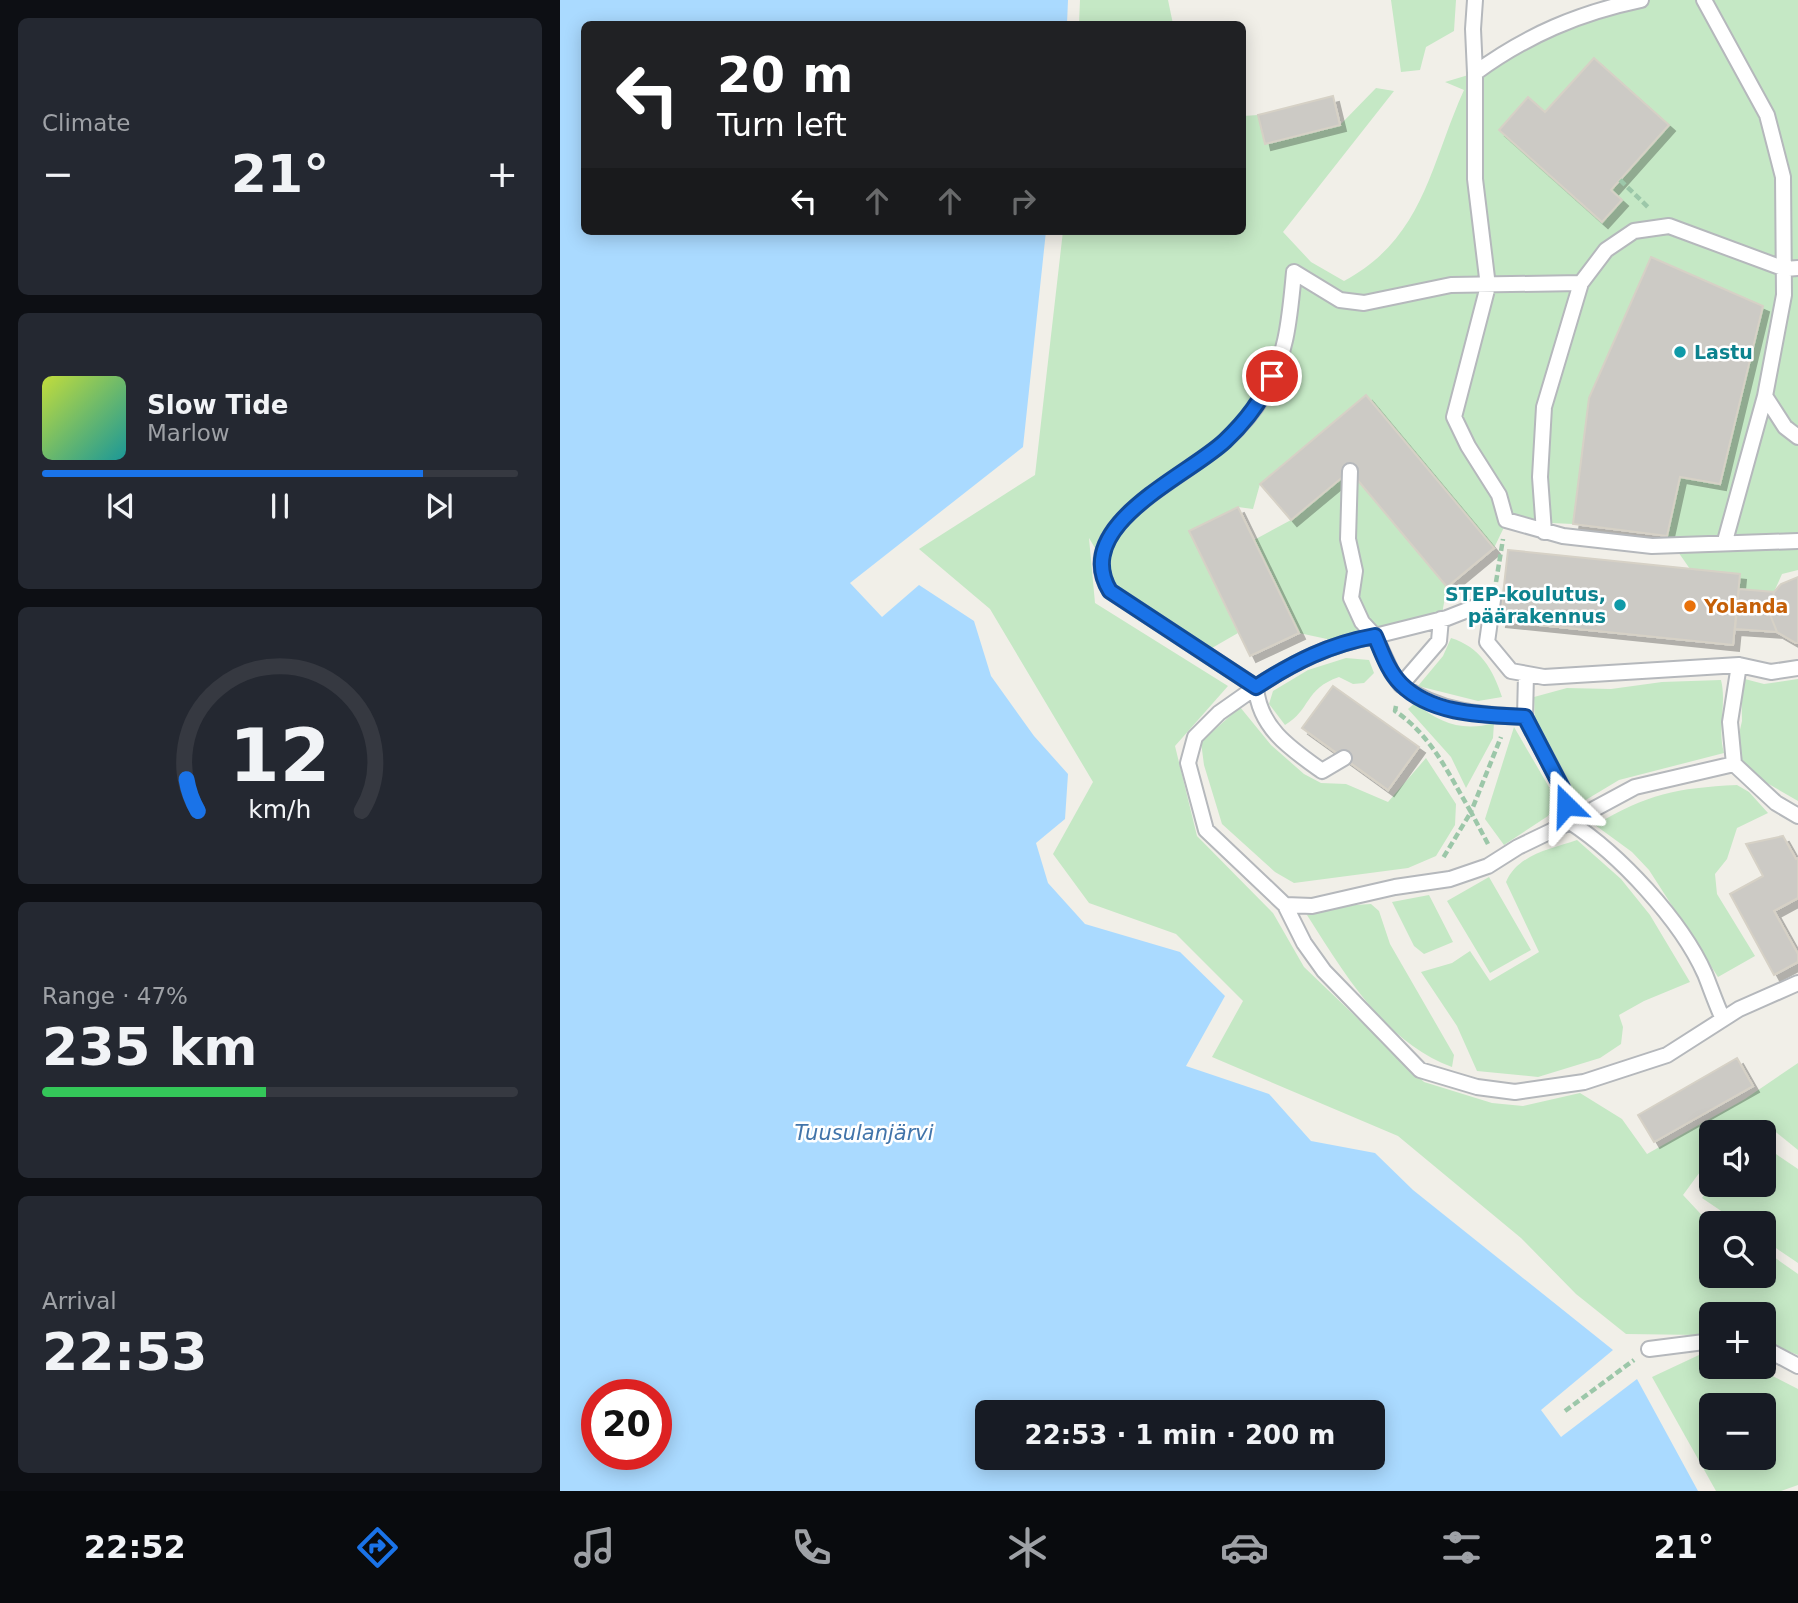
<!DOCTYPE html>
<meta charset="utf-8">
<style>
body{margin:0;font-family:"DejaVu Sans",sans-serif;background:#242831;color:#f1f3f6;height:100vh;display:flex;flex-direction:column;font-size:26px;white-space:nowrap}
*{box-sizing:border-box;margin:0}
p{font-size:23px;color:#9ea1a6}
.icon{flex:none;width:38px;height:38px;fill:none;stroke:currentColor;stroke-width:2;stroke-linecap:round;stroke-linejoin:round}
.map{position:relative;flex:1;overflow:hidden}
.side{display:flex;flex-direction:column;gap:18px;padding:18px;background:#0d0f14;width:560px}
.side>*{flex:none}
.guide{position:absolute;left:21px;top:21px;width:665px;height:214px;border-radius:10px;box-shadow:0 4px 18px #0003;background:#202124;color:#fff;overflow:hidden}
.buttons{position:absolute;left:1139px;top:1120px;display:grid;gap:14px}
.buttons a{display:grid;place-items:center;width:77px;height:77px;border-radius:10px;background:#171b24;box-shadow:0 4px 18px #0003;font-size:35px}
.speed{position:absolute;left:21px;top:1379px;display:flex;gap:14px;font-size:35px;font-weight:700;text-align:center}
.speed>*{display:grid;place-content:center;width:91px;height:91px;border-radius:50%;background:#171b24;box-shadow:0 4px 18px #0003;line-height:1}
.speed .limit{border:10px solid #d22;background:#fff;color:#111}
.pin{position:absolute;display:grid;place-items:center;width:60px;height:60px;color:#fff;margin:-30px;border:4px solid #fff;border-radius:50%;box-shadow:0 2px 7px #0007}
.me{position:absolute;width:77px;margin:-38px;rotate:338deg;stroke-linejoin:round;filter:drop-shadow(0 0 5px #0008)}
.turn{display:flex;align-items:center;gap:24px;height:147px;padding:0 21px;font-size:32px}
.turn .icon{width:91px;height:91px;stroke-width:2.5}
.turn b{display:block;font-size:49px;line-height:60px}
.lanes{display:flex;align-items:center;height:66px;padding:0 21px;background:#0003;justify-content:center;gap:35px;direction:ltr}
.lanes .off{opacity:.35}
.big{font-size:52px;font-weight:800;line-height:1.1}
.side .tile{flex:1;display:flex;flex-direction:column;justify-content:center;gap:10px;min-width:0;padding:0 24px;border-radius:10px;background:#242831}
.side .dial{align-items:center;gap:0}
.dial svg{height:182px;overflow:visible;fill:none;stroke:#363941;stroke-width:7;stroke-linecap:round;text-anchor:middle}
.dial text{fill:#f1f3f6;stroke:none}
.song{display:flex;align-items:center;gap:21px}
.cover{width:84px;height:84px;border-radius:10px;background:linear-gradient(135deg,hsl(70 70% 55%),hsl(180 70% 35%))}
.played{height:7px;border-radius:4px;background:linear-gradient(90deg,#1a73e8 80%,#363941 80%)}
.keys{display:flex;justify-content:space-around;direction:ltr}
.heat{display:flex;justify-content:space-between;align-items:center;font-size:38px;direction:ltr}
.charge{height:10px;border-radius:5px;background:linear-gradient(90deg,#34c759 47%,#363941 0)}
.trip{position:absolute;left:415px;top:1400px;width:410px;height:70px;border-radius:10px;background:#171b24;box-shadow:0 4px 18px #0003;font-weight:800;line-height:70px;text-align:center}
.menu{display:flex;height:112px;justify-content:space-around;align-items:center;background:#090b0e;color:#9ea1a6}
.menu .icon{width:49px;height:49px}
.menu .selected{color:#1a73e8}
.menu b{font-size:32px;color:#f1f3f6}
main{display:flex;flex:1;min-height:0}
.map>svg:first-child{display:block}
</style>
<main>
<section class="side">
<div class="tile"><p>Climate</p>
<div class="heat"><a>−</a><b class="big">21°</b><a>+</a></div>
</div>
<div class="tile">
<div class="song"><i class="cover"></i><div><b>Slow Tide</b><p>Marlow</p></div></div>
<div class="played"></div>
<div class="keys"><svg class="icon" aria-label="previous" viewBox="0 0 24 24"><path d="M18 5L8 12l10 7zM5 5v14"/></svg><svg class="icon" aria-label="pause" viewBox="0 0 24 24"><path d="M8 5v14M16 5v14"/></svg><svg class="icon" aria-label="next" viewBox="0 0 24 24"><path d="M6 5l10 7-10 7zM19 5v14"/></svg></div>
</div>
<div class="tile dial"><svg viewBox="0 0 100 80">
<path d="M14 69A42 42 0 1 1 86 69"/>
<path d="M14 69A42 42 0 0 1 9 55" stroke="#1a73e8"/>
<text x="50" y="56" font-size="32" font-weight="700">12</text>
<text x="50" y="72" font-size="11">km/h</text>
</svg></div>
<div class="tile"><p>Range · 47%</p><b class="big">235 km</b><div class="charge"></div></div>
<div class="tile"><p>Arrival</p><b class="big">22:53</b></div>
</section>
<div class="map">
<svg width="1238" height="1491" viewBox="0 0 1238 1491">
<defs>
<filter id="shadow"><feDropShadow dx="6" dy="6" stdDeviation="0" flood-color="#0004"/></filter>
</defs>
<rect width="100%" height="100%" fill="#f1efe8"/>
<!-- green -->
<path fill="#c5e8c5" fill-rule="evenodd" d="M520,0h88l5,24h-94z
M831,0h65l-2,31 -28,16 -6,23 -19,2z
M1081,0h157v570l-16,4 -8,18 -35,-3 1,-15 -50,-5 -23,-33 13,-59 40,7 43,-178 -111,-49 -63,141 -16,126 -66,-3 -13,27 -128,-153 -106,89 -7,25 -15,-2 -49,24 49,102 -33,19 -95,-61 -9,-33 -12,-20 6,65 133,83 -53,60 22,90 76,77 31,54 120,115 68,21 31,3 57,-13 42,26 25,35 98,-55 53,-36v87l-32,-26 -27,2 -6,6h-21l-1,25 -28,38 28,30 1,51h52v-26l34,24v81l-34,-13v-28h-52l-1,18 -11,3 -74,-1 -50,-40 -55,-56 -123,-102 -186,-79 31,-56 -67,-67 -87,-31 -36,-49 40,-72 -103,-173 -71,-60 116,-74 28,-244h179l1,-115 15,-1 8,29 74,-19 36,-37 18,3 -111,141 28,30 33,19c80,-43 86,-116 120,-191l-19,-8 30,-9 31,-22z
M790,471l97,116 -6,32 -100,23 -42,-9 -45,-93 37,-20z
M891,638c29,9 42,31 51,59l-24,4 -60,-15 25,-30z
M786,658l23,2 5,13 -10,10 -11,1 -14,-7c-35,12 -28,33 -54,48l-16,-21 4,-13 35,-21z
M1181,678l23,6 34,-5v122l-38,-22 -20,-20 -3,-16 5,-22z
M1161,680c6,24 -4,49 3,73l-105,27 -45,27 -3,-22 -36,-58 -1,-30 33,-9 44,1 51,-7z
M855,703c25,20 47,29 79,20l-1,15 -27,50 -15,-31 -43,-48z
M680,707l31,38 33,29 17,9 25,1 42,18 38,-44 30,46 -1,21 -19,31 -28,12 -114,15 -19,-11 -53,-48 -18,-59 -3,-23z
M954,727l35,60 6,17 -7,12 -44,29 -19,-26z
M1177,785l12,7 19,21 -31,15 -10,31 -12,15 2,20 38,62 -37,21 -69,-107 -17,-18 -37,-27c53,-31 81,-37 142,-40z
M1017,840l44,39 29,36 40,67 -46,19 -25,14 4,12 -2,17 -21,14 -62,19 -61,-6 -20,-45 -36,-54 31,-9 18,-12 20,30 49,-29 -33,-70c12,-28 45,-33 71,-42z
M929,877l42,73 -41,23 -43,-72z
M869,895l24,47 -29,12 -10,-8 -22,-44z
M811,904l8,7 11,33 64,111 -2,12c-68,-25 -108,-94 -145,-152l33,-9z
M1204,1146l34,23v94l-34,-23v-17h-25l-37,-25 9,-14 53,1z
M1139,1355l12,2 1,10h43l43,22v96l-17,6h-65l-64,-114zM1152,1405h52v53h-52z"/>
<!-- water -->
<path fill="#aadaff" fill-rule="evenodd" d="M0,0h508l-1,24h-483v207h462l-23,216 -173,136 32,34 37,-32 55,36 17,55 43,60 34,38 -3,45 -29,24 12,40 37,41 95,28 45,44 -39,70 83,28 42,47 64,12 38,37 200,160 -72,60 20,27 76,-58 61,112h-1138zM37,1395h59v59h-59zM427,1412h385v46h-385z"/>
<!-- building -->
<path fill="#cccac5" stroke="#d6d1c6" stroke-width="2" filter="url(#shadow)" d="M1034,58l75,67 -58,65 11,10 -20,22 -103,-92 29,-33 17,15z
M773,96l7,29 -75,19 -7,-29z
M1091,257l112,49 -43,178 -40,-7 -13,59 -94,-12 16,-126z
M806,395l128,153 -47,39 -97,-116 -59,49 -31,-36z
M678,507l61,126 -49,23 -61,-125z
M948,550l232,24 -7,71 -233,-24z
M1238,577v66h-2l-19,-11 -8,-20 5,-20 7,-8z
M1179,589l35,3 -5,20 8,20 -42,-3z
M773,686l86,61 -31,43 -86,-62z
M1223,836l13,23 2,-1v40l-24,13 24,43v8l-24,13 -44,-81 33,-18 -17,-32z
M1177,1058l16,28 -99,56 -16,-27z"/>
<g fill="none" stroke-linecap="round" stroke-linejoin="round">
<defs>
<path id="lane" d="M915,0l-2,29 2,44
M1081,0c-62,13 -114,35 -166,73v106l13,107 -34,131 14,29 31,49 7,25 57,16 89,10 146,-5
M1144,0l63,115 16,62 1,118 -19,101 20,31 13,10
M790,471l-2,68 7,32 -4,27 11,24 13,14 72,-18 46,-18
M984,532l-4,-55 4,-70 37,-124 25,-33 28,-19 35,-5 116,43 13,-1
M1165,541l40,-145
M933,600l-6,42 24,29 33,6 195,-12 32,7 27,-4
M881,619l-2,22 -38,44c38,27 79,30 124,32
M1179,665l-9,57 4,42 42,39 22,13
M966,674l-1,43 37,70 8,35 -52,25 -30,19 -38,13 -55,8 -83,19 -27,-1 -79,-75 -18,-67 7,-26 24,-24 37,-26 -146,-96c-41,-65 78,-115 115,-150 13,-12 29,-30 38,-45 24,-37 27,-82 31,-124l46,28 24,3 87,-18 130,-2
M784,758l-22,13c-31,-22 -63,-43 -66,-84 38,-25 74,-43 119,-51l17,37 9,12
M725,905l19,38 20,28 96,99 57,17 38,5 69,-10 83,-27 72,-46 59,-26
M1163,1019c-7,-15 -12,-30 -18,-45 -24,-54 -86,-120 -135,-152l65,-35 99,-23
M1204,1348l34,18
M1089,1349l63,-8"/>
</defs>
<!-- lane casing -->
<use href="#lane" stroke="#b5b8bc" stroke-width="18"/>
<!-- path -->
<path stroke="#9cc7a9" stroke-width="4.5" stroke-dasharray="7 3.5" stroke-linecap="butt" d="M1060,180l30,29
M936,582l7,-43
M836,706l-1,5c37,25 53,62 76,101l-28,46
M928,844l-17,-32 30,-75
M1005,1411l69,-51"/>
<!-- lane -->
<use href="#lane" stroke="#fff" stroke-width="14"/>
</g>
<g fill="none" stroke-linecap="round" stroke-linejoin="round">
<defs>
<path id="route" d="M712,376c-10,24 -28,47 -47,65 -37,35 -155,84 -115,150l146,96c38,-25 74,-43 119,-51 7,16 13,35 26,48 31,31 83,31 124,33l37,71 4,17"/>
</defs>
<!-- route casing -->
<use href="#route" stroke="#114b97" stroke-width="18"/>
<!-- route -->
<use href="#route" stroke="#1a73e8" stroke-width="12"/>
</g>
<!-- markers -->
<g fill="#0f9aa8" stroke="#fff" stroke-width="2.5">
<circle cx="1120" cy="352" r="7"/>
<circle cx="1060" cy="605" r="7"/>
</g>
<circle fill="#e8710a" stroke="#fff" stroke-width="2.5" cx="1130" cy="606" r="7"/>
<g text-anchor="middle" stroke-width="5" stroke-linejoin="round" paint-order="stroke">
<!-- culture labels -->
<g font-size="19" font-weight="bold" fill="#0d838f" stroke="#fff" text-anchor="start">
<text x="1134" y="359">Lastu</text>
<text x="1046" y="601" text-anchor="end">STEP-koulutus,<tspan x="1046" dy="22">päärakennus</tspan></text>
</g>
<!-- food labels -->
<g font-size="19" font-weight="bold" fill="#c56008" stroke="#fff" text-anchor="start">
<text x="1144" y="613">Yolanda</text>
</g>
<!-- water labels -->
<g font-size="21" font-style="italic" fill="#4174aa" stroke="#fff">
<text x="304" y="1140">Tuusulanjärvi</text>
</g>
</g>
</svg>
<div class="buttons">
<a><svg class="icon" aria-label="sound" viewBox="0 0 24 24"><path d="M4 9h4l5-4v14l-5-4H4zM17 9q2 3 0 6"/></svg></a>
<a><svg class="icon" aria-label="search" viewBox="0 0 24 24"><circle cx="10" cy="10" r="6"/><path d="M15 15l6 6"/></svg></a>
<a>+</a>
<a>−</a>
</div>
<div class="speed"><div class="limit">20</div></div>
<div class="pin" style="left:712px;top:376px;background:#d93025"><svg class="icon" aria-label="arrive" viewBox="0 0 24 24"><path d="M6 21V4h12l-3 4 3 4H6"/></svg></div>
<svg class="me" style="left:1006px;top:805px" viewBox="-20 -20 40 40"><path d="M0-17L14 15 0 8-14 15z" fill="#1a73e8" stroke="#fff" stroke-width="4"/></svg>
<div class="trip">22:53 · 1 min · 200 m</div>
<div class="guide">
<div class="turn"><svg class="icon" aria-label="left" viewBox="0 0 24 24"><path d="M17 20v-9H6M10 6l-5 5 5 5"/></svg><div><b>20 m</b>Turn left</div></div>
<div class="lanes"><svg class="icon" aria-label="left" viewBox="0 0 24 24"><path d="M17 20v-9H6M10 6l-5 5 5 5"/></svg><svg class="icon off" aria-label="ahead" viewBox="0 0 24 24"><path d="M12 20V5M6 11l6-6 6 6"/></svg><svg class="icon off" aria-label="ahead" viewBox="0 0 24 24"><path d="M12 20V5M6 11l6-6 6 6"/></svg><svg class="icon off" aria-label="right" viewBox="0 0 24 24"><path d="M7 20v-9h11M14 6l5 5-5 5"/></svg></div>
</div>
</div>
</main>
<nav class="menu">
<b>22:52</b>
<svg class="icon selected" aria-label="directions" viewBox="0 0 24 24"><path d="M12 3l9 9-9 9-9-9zM9 14v-3h6M13 9l2 2-2 2"/></svg>
<svg class="icon" aria-label="music" viewBox="0 0 24 24"><path d="M9 18V5l10-2v13"/><circle cx="6" cy="18" r="3"/><circle cx="16" cy="16" r="3"/></svg>
<svg class="icon" aria-label="phone" viewBox="0 0 24 24"><path d="M5 4h4l2 5-3 2q2 4 5 5l2-3 5 2v4C11 20 4 13 5 4z"/></svg>
<svg class="icon" aria-label="climate" viewBox="0 0 24 24"><path d="M12 3v18M4 7l16 10M4 17L20 7"/></svg>
<svg class="icon" aria-label="car" viewBox="0 0 24 24"><path d="M5 17H2v-5l4-1 3-4h7l3 4 3 1v5h-3M9 17h6M6 11h13"/><circle cx="7" cy="17" r="2"/><circle cx="17" cy="17" r="2"/></svg>
<svg class="icon" aria-label="filters" viewBox="0 0 24 24"><path d="M4 7h16M4 17h16"/><circle cx="9" cy="7" r="2"/><circle cx="15" cy="17" r="2"/></svg>
<b>21°</b>
</nav>
